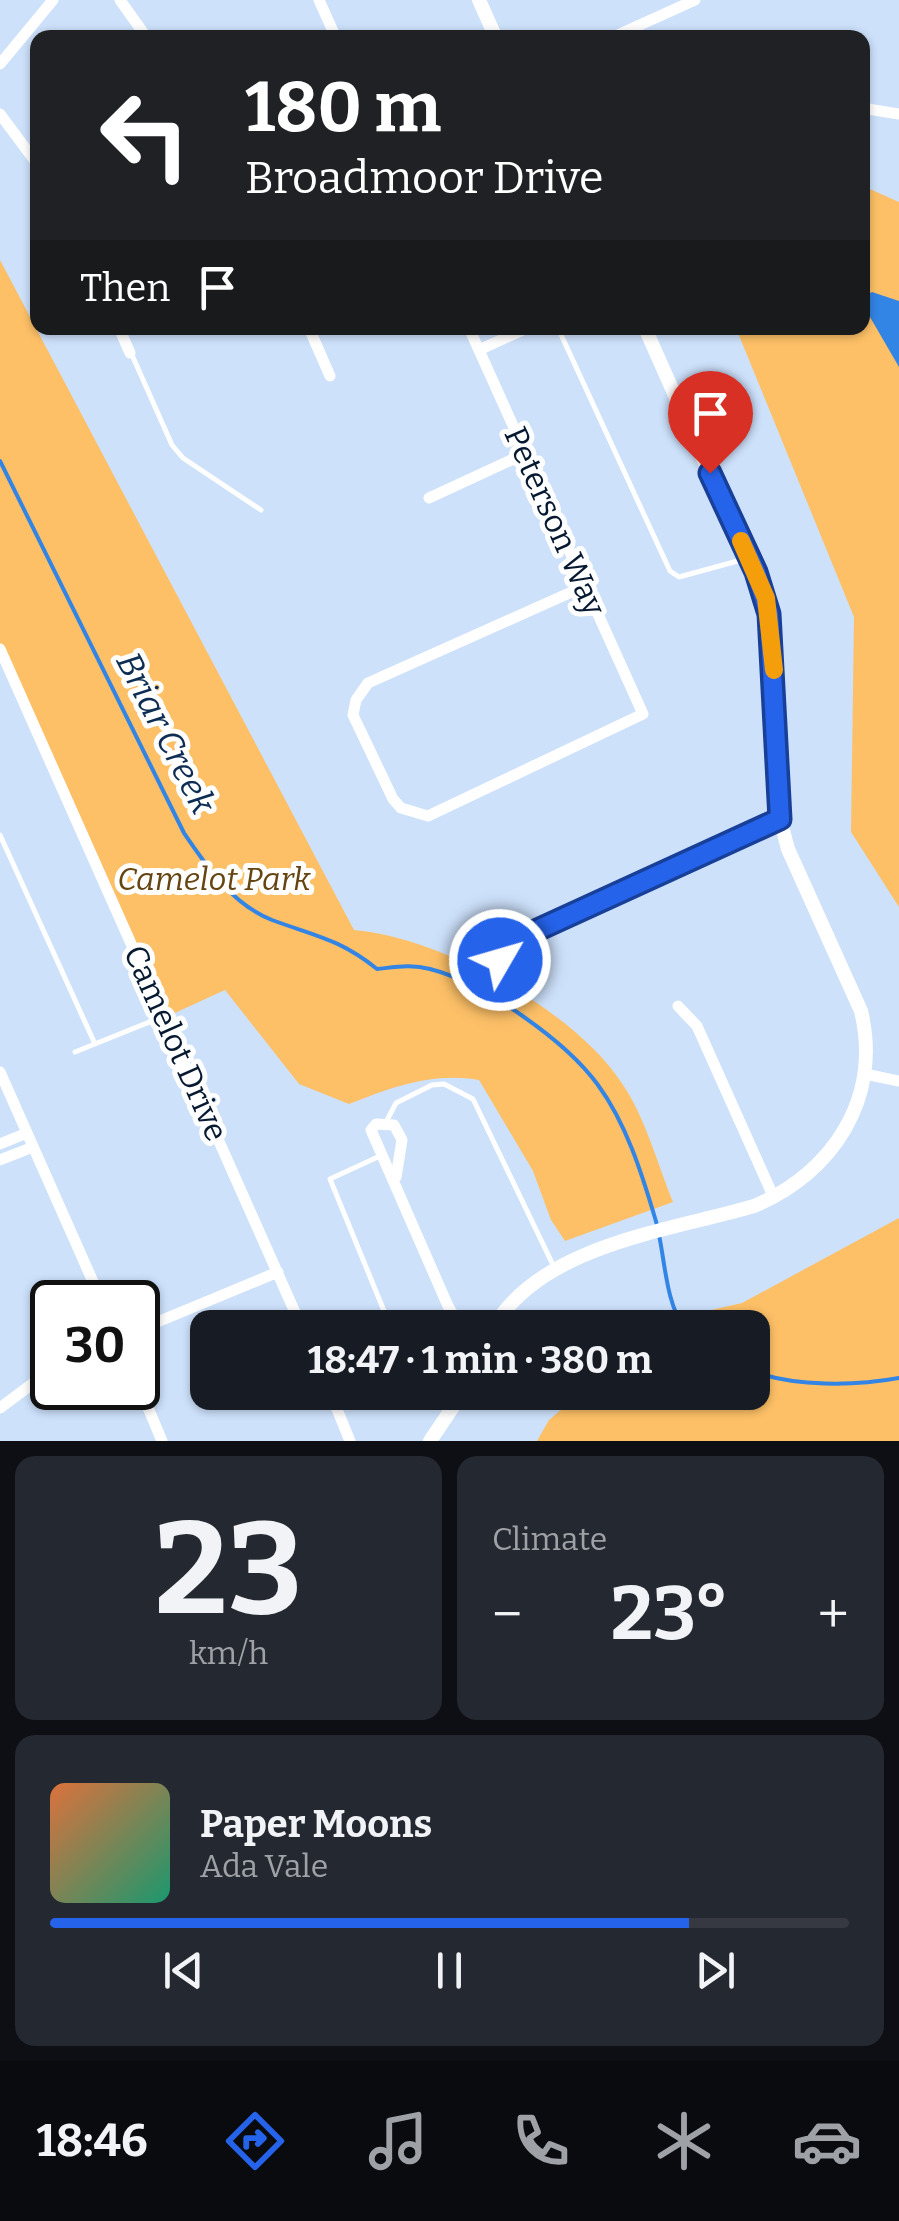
<!DOCTYPE html>
<meta charset="utf-8">
<style>
body{margin:0;font-family:Bitter,serif;background:#242831;color:#f1f3f6;height:100vh;display:flex;flex-direction:column;font-size:38px;white-space:nowrap}
*{box-sizing:border-box;margin:0}
p{font-size:32px;color:#9ea1a6}
.icon{flex:none;width:55px;height:55px;fill:none;stroke:currentColor;stroke-width:2;stroke-linecap:round;stroke-linejoin:round}
.map{position:relative;height:1441px;overflow:hidden}
.panel{display:flex;flex-direction:column;gap:15px;padding:15px;background:#0d0f14;flex:1}
.panel>*{flex:none}
.banner{position:absolute;left:30px;top:30px;width:840px;height:305px;border-radius:20px;box-shadow:0 2px 8px #0004;background:#202124;color:#fff;overflow:hidden}
.speed{position:absolute;left:30px;top:1280px;display:flex;gap:20px;font-size:50px;font-weight:700;text-align:center}
.speed>*{display:grid;place-content:center;width:130px;height:130px;border-radius:50%;background:#171b24;box-shadow:0 2px 8px #0004;line-height:1}
.speed .limit{border:5px solid #111;border-radius:15px;background:#fff;color:#111}
.pin{position:absolute;display:grid;place-items:center;width:85px;height:85px;color:#fff;margin:-102px -42px;border-radius:50% 50% 50% 0;rotate:-45deg;box-shadow:0 0 10px #0007}
.pin .icon{rotate:45deg}
.me{position:absolute;width:110px;margin:-55px;rotate:52deg;stroke-linejoin:round;filter:drop-shadow(0 0 8px #0008)}
.turn{display:flex;align-items:center;gap:35px;height:210px;padding:0 50px;font-size:45px}
.turn .icon{width:130px;height:130px;stroke-width:2.5}
.turn b{display:block;font-size:70px;line-height:85px}
.then{display:flex;align-items:center;height:95px;padding:0 50px;background:#0003;gap:20px;font-size:38px}
.big{font-size:75px;font-weight:700;line-height:1.1}
.panel .widget{flex:1;display:flex;flex-direction:column;justify-content:center;gap:15px;min-width:0;padding:0 35px;border-radius:20px;background:#242831}
.panel .dial{align-items:center;gap:0}
.dial b{font-size:130px;line-height:1}
.song{display:flex;align-items:center;gap:30px}
.cover{width:120px;height:120px;border-radius:15px;background:linear-gradient(135deg,hsl(20 70% 55%),hsl(160 70% 35%))}
.played{height:10px;border-radius:5px;background:linear-gradient(90deg,#2563eb 80%,#363941 80%)}
.keys{display:flex;justify-content:space-around;direction:ltr}
.heat{display:flex;justify-content:space-between;align-items:center;font-size:55px;direction:ltr}
.panel .tiles{flex:1;display:grid;gap:15px;grid-template-columns:1fr 1fr}
.widget:last-child{grid-column:span 2}
.trip{position:absolute;left:190px;top:1310px;width:580px;height:100px;border-radius:20px;background:#171b24;box-shadow:0 2px 8px #0004;font-weight:700;line-height:100px;text-align:center}
.tab-bar{display:flex;height:160px;justify-content:space-around;align-items:center;background:#090b0e;color:#9ea1a6}
.tab-bar .icon{width:70px;height:70px}
.tab-bar .active{color:#2563eb}
.tab-bar b{font-size:45px;color:#f1f3f6}
.map>svg:first-child{display:block}
</style>
<div class="map">
<svg width="899" height="1441" viewBox="0 0 899 1441">
<rect width="100%" height="100%" fill="#cde1fb"/>
<!-- green -->
<path fill="#fdc067" d="M863,186l36,16v705l-48,-75 3,-215 -118,-289h126z
M0,260l354,670c85,7 219,79 267,152 24,34 36,81 52,120l-108,39 -14,-21 -18,-49 -54,-91c-47,-8 -86,7 -130,24l-50,-20 -74,-94 -59,27 -166,-372z
M899,1218v223h-362l12,-21 32,-27 171,-1v-64l-90,-1 14,-9 66,-15z"/>
<!-- water -->
<path fill="#3285e5" d="M872,292l27,9v66l-36,-62 2,-9z"/>
<g fill="none" stroke-linecap="round" stroke-linejoin="round">
<!-- stream -->
<path stroke="#3285e5" stroke-width="4" d="M0,461l184,372c23,34 48,71 88,87 43,16 68,19 105,49 19,-2 35,-5 53,0 54,14 136,72 168,116 28,38 44,89 57,133 10,32 9,85 30,110
M752,1371c42,16 103,15 147,7"/>
<!-- service -->
<path stroke="#fff" stroke-width="5" d="M558,328l112,243 9,6 66,-18
M132,355l40,90 11,13 78,52
M0,835l95,209
M75,1052l87,-35
M386,1122l10,-19 36,-18 12,-1 29,15 81,168
M380,1156l-50,23 61,149
M431,1328l24,-10"/>
<!-- minor -->
<path stroke="#fff" stroke-width="11" d="M120,0l27,38
M319,0l17,38
M611,38l84,-38
M0,64l53,-64
M862,108l37,6
M0,114l38,51
M119,328l11,25
M309,328l21,48
M469,328l174,386 -215,102 -27,-8 -8,-9 -40,-84 3,-15 12,-17 217,-97
M479,350l48,-22
M429,498l95,-44
M0,649l302,679
M499,960l23,-23 258,-118
M678,1006l19,20 77,172
M0,1072l102,230
M865,1074l34,7
M0,1144l27,-11
M0,1160l33,-13
M396,1177l6,-37 -8,-15 -18,-1 -5,6 77,176 7,12 18,10
M138,1330l140,-58
M138,1384l24,57
M330,1392l20,49
M0,1408l52,-39"/>
<!-- tertiary -->
<path stroke="#fff" stroke-width="14" d="M479,0l17,38
M493,1328c48,-83 176,-97 261,-122 79,-33 128,-108 107,-195l-73,-162 -8,-30 -7,-170 -8,-51 -120,-270
M430,1441l33,-49"/>
</g>
<g fill="none" stroke-linecap="round" stroke-linejoin="round">
<defs>
<path id="route" d="M500,960l22,-23 258,-118 -11,-205 -13,-42 -46,-99"/>
</defs>
<!-- route casing -->
<use href="#route" stroke="#184099" stroke-width="25"/>
<!-- route -->
<use href="#route" stroke="#2563eb" stroke-width="18"/>
<!-- slow -->
<path stroke="#f59e0b" stroke-width="18" d="M741,541l25,57 8,72"/>
</g>
<g text-anchor="middle" stroke-width="10" stroke-linejoin="round" paint-order="stroke">
<!-- street labels -->
<g font-size="32" fill="#061931" stroke="#fff">
<text transform="translate(555 521) rotate(66)" y="11">Peterson Way</text>
<text transform="translate(176 1043) rotate(66)" y="11">Camelot Drive</text>
</g>
<!-- park labels -->
<g font-size="32" font-style="italic" fill="#654511" stroke="#fff">
<text x="214" y="890">Camelot Park</text>
</g>
<!-- water labels -->
<g font-size="35" font-style="italic" fill="#0d2d53" stroke="#fff">
<text transform="translate(166 733) rotate(63)" y="12">Briar Creek</text>
</g>
</g>
</svg>
<div class="speed"><div class="limit">30</div></div>
<div class="pin" style="left:710px;top:473px;background:#d93025"><svg class="icon" aria-label="arrive" viewBox="0 0 24 24"><path d="M6 21V4h12l-3 4 3 4H6"/></svg></div>
<svg class="me" style="left:500px;top:960px" viewBox="-20 -20 40 40"><circle r="17" fill="#2563eb" stroke="#fff" stroke-width="3"/><path d="M0-11L8 9 0 5-8 9z" fill="#fff"/></svg>
<div class="trip">18:47 · 1 min · 380 m</div>
<div class="banner">
<div class="turn"><svg class="icon" aria-label="left" viewBox="0 0 24 24"><path d="M17 20v-9H6M10 6l-5 5 5 5"/></svg><div><b>180 m</b>Broadmoor Drive</div></div>
<div class="then">Then<svg class="icon" aria-label="arrive" viewBox="0 0 24 24"><path d="M6 21V4h12l-3 4 3 4H6"/></svg></div>
</div>
</div>
<section class="panel">
<div class="tiles">
<div class="widget dial"><b>23</b><p>km/h</p></div>
<div class="widget"><p>Climate</p>
<div class="heat"><a>−</a><b class="big">23°</b><a>+</a></div>
</div>
<div class="widget">
<div class="song"><i class="cover"></i><div><b>Paper Moons</b><p>Ada Vale</p></div></div>
<div class="played"></div>
<div class="keys"><svg class="icon" aria-label="previous" viewBox="0 0 24 24"><path d="M18 5L8 12l10 7zM5 5v14"/></svg><svg class="icon" aria-label="pause" viewBox="0 0 24 24"><path d="M8 5v14M16 5v14"/></svg><svg class="icon" aria-label="next" viewBox="0 0 24 24"><path d="M6 5l10 7-10 7zM19 5v14"/></svg></div>
</div>
</div>
</section>
<nav class="tab-bar">
<b>18:46</b>
<svg class="icon active" aria-label="directions" viewBox="0 0 24 24"><path d="M12 3l9 9-9 9-9-9zM9 14v-3h6M13 9l2 2-2 2"/></svg>
<svg class="icon" aria-label="music" viewBox="0 0 24 24"><path d="M9 18V5l10-2v13"/><circle cx="6" cy="18" r="3"/><circle cx="16" cy="16" r="3"/></svg>
<svg class="icon" aria-label="phone" viewBox="0 0 24 24"><path d="M5 4h4l2 5-3 2q2 4 5 5l2-3 5 2v4C11 20 4 13 5 4z"/></svg>
<svg class="icon" aria-label="climate" viewBox="0 0 24 24"><path d="M12 3v18M4 7l16 10M4 17L20 7"/></svg>
<svg class="icon" aria-label="car" viewBox="0 0 24 24"><path d="M5 17H2v-5l4-1 3-4h7l3 4 3 1v5h-3M9 17h6M6 11h13"/><circle cx="7" cy="17" r="2"/><circle cx="17" cy="17" r="2"/></svg>
</nav>
